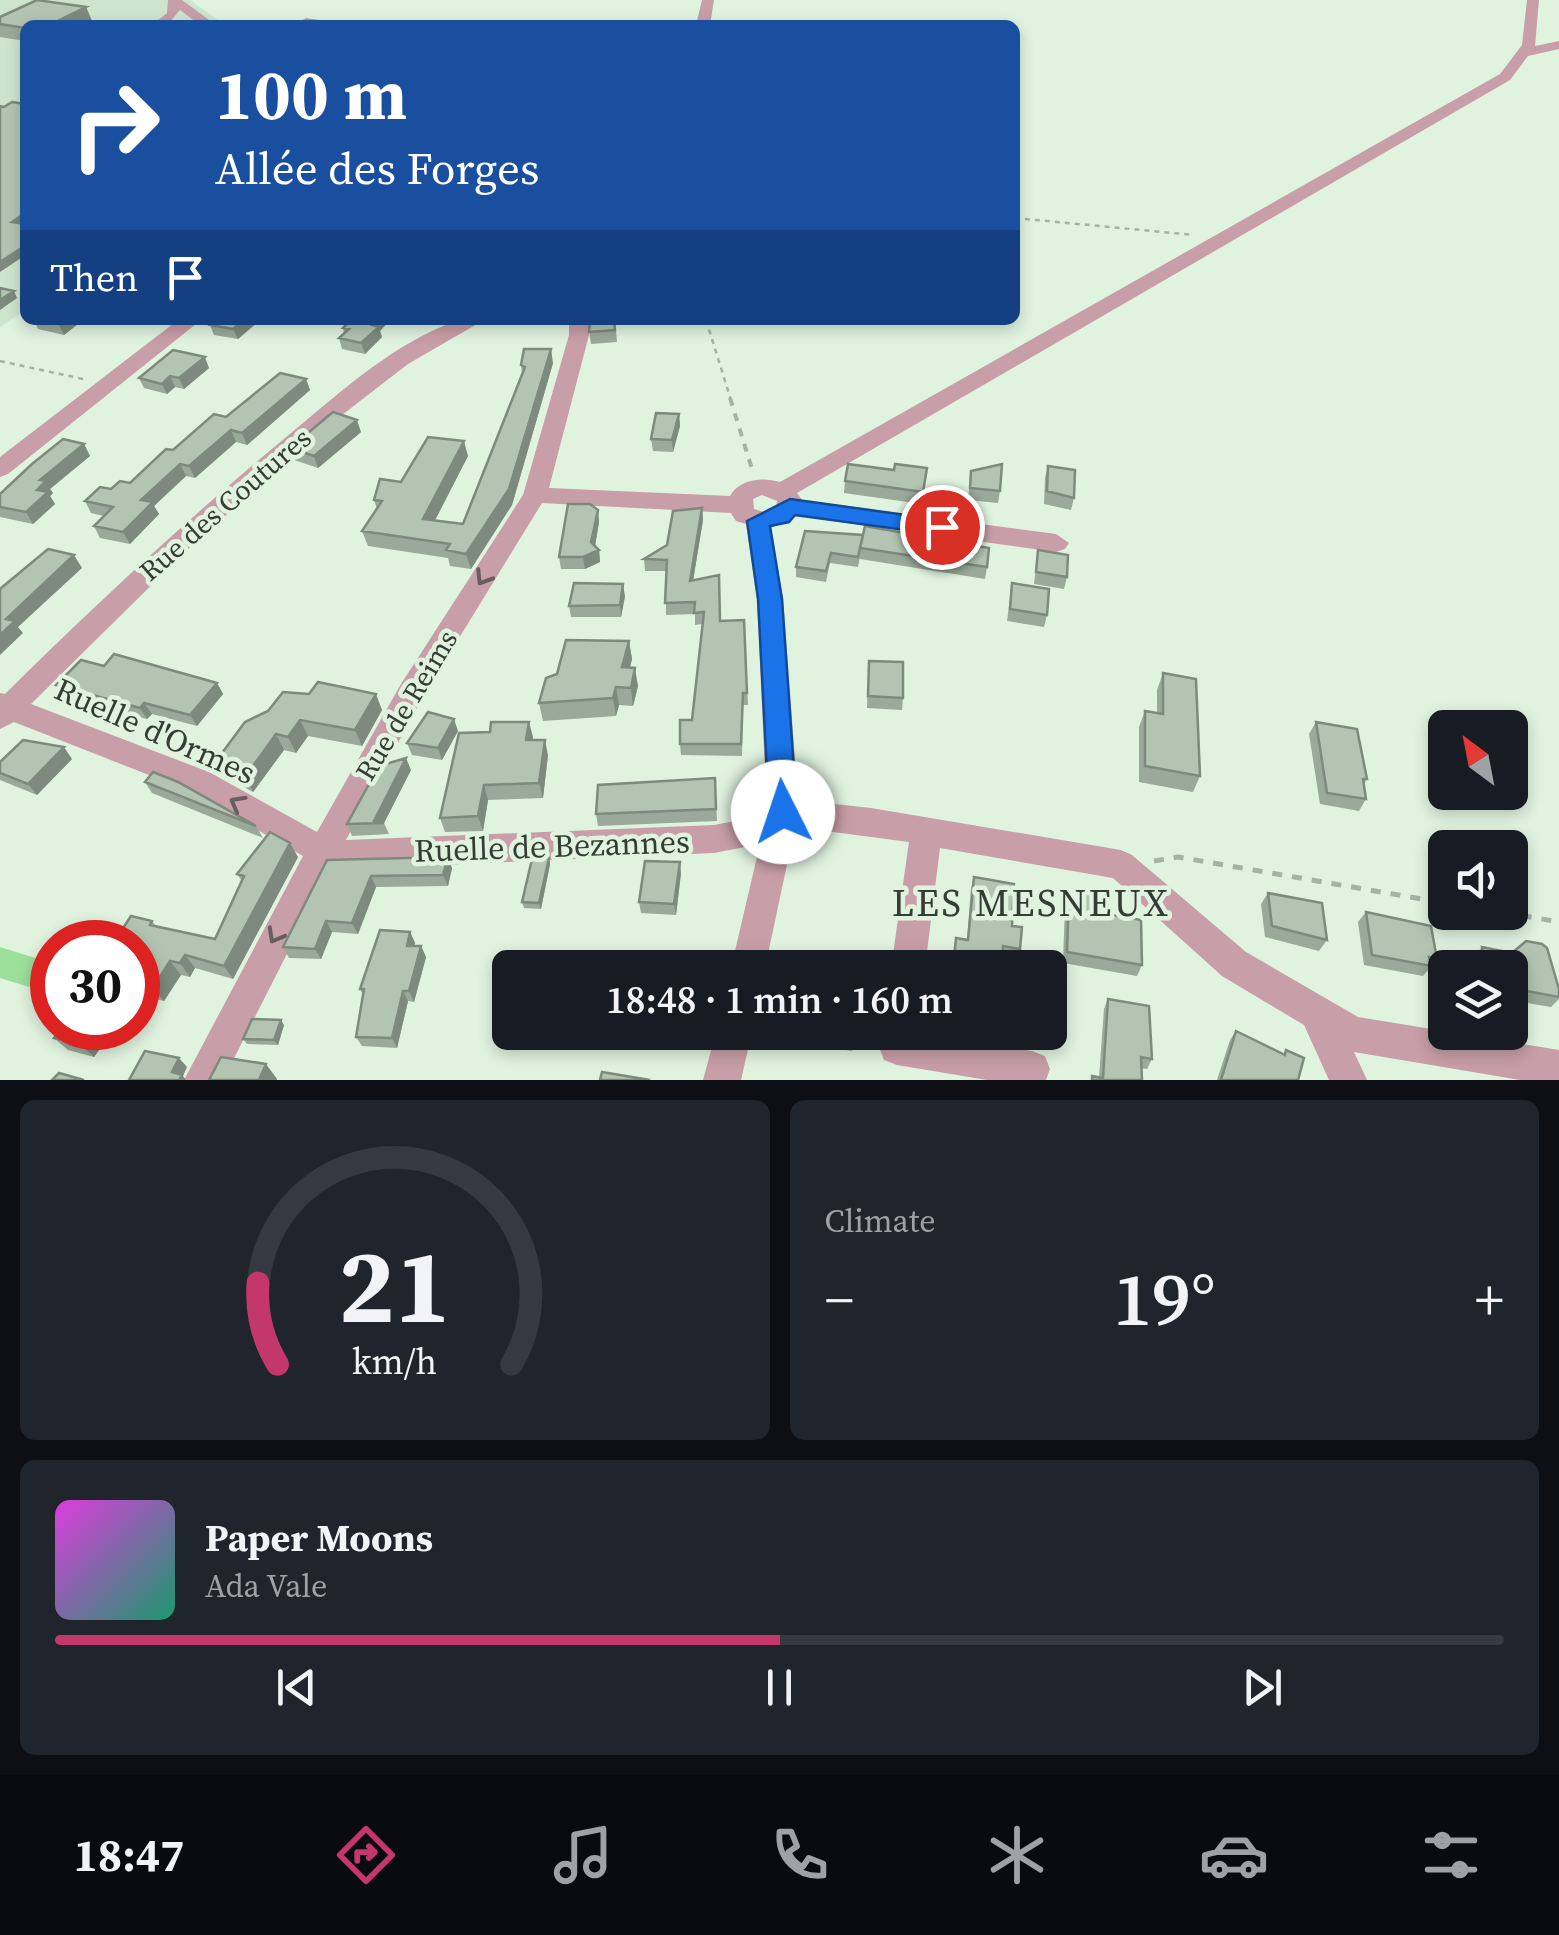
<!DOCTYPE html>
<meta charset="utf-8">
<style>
body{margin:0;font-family:"Source Serif 4",serif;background:#20242c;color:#f1f3f6;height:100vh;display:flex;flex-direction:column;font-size:38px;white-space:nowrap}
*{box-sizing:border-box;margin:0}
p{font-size:32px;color:#9ea1a6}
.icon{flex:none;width:55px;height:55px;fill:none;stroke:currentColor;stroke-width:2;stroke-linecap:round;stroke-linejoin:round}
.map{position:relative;height:1080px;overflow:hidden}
.drawer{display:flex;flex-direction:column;gap:20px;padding:20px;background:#0d0f14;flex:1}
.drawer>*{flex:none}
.hud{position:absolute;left:20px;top:20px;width:1000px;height:305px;border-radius:15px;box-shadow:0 5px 15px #0003;background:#1a4fa0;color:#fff;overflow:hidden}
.needle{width:65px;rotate:328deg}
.controls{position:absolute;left:1428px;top:710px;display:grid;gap:20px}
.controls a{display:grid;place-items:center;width:100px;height:100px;border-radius:15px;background:#171b24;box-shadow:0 5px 15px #0003;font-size:50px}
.speed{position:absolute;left:30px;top:920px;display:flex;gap:20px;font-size:50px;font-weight:700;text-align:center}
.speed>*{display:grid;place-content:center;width:130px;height:130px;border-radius:50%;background:#171b24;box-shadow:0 5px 15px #0003;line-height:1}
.speed .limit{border:15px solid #d22;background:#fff;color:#111}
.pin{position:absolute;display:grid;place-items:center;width:85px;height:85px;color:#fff;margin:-42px;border:5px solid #fff;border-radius:50%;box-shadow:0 2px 10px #0007}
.me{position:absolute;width:110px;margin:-55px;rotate:356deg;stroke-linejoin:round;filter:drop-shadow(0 0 8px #0008)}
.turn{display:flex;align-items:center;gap:35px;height:210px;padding:0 30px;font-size:45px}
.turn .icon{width:130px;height:130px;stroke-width:2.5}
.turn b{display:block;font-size:70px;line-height:85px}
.then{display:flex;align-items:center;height:95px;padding:0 30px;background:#0003;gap:20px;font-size:38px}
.big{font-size:75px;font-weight:600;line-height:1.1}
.drawer .tile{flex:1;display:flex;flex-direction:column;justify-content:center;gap:15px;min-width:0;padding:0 35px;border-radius:15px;background:#20242c}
.drawer .dial{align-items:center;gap:0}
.dial svg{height:260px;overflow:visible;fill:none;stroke:#363941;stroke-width:7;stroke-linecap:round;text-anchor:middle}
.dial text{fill:#f1f3f6;stroke:none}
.song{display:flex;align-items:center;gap:30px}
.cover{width:120px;height:120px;border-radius:15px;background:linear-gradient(135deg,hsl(300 70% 55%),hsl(160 70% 35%))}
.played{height:10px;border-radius:5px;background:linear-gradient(90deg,#c3376c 50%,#363941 50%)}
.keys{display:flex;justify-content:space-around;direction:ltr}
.heat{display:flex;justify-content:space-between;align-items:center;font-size:55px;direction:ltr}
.drawer .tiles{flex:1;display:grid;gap:20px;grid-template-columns:1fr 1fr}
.tile:last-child{grid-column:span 2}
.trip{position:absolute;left:492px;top:950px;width:575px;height:100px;border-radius:15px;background:#171b24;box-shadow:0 5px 15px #0003;font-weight:600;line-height:100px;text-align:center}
.dock{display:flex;height:160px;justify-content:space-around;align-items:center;background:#090b0e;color:#9ea1a6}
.dock .icon{width:70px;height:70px}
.dock .current{color:#c3376c}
.dock b{font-size:45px;color:#f1f3f6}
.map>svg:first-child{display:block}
</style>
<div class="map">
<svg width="1559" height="1080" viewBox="0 0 1559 1080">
<rect width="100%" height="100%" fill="#e0f3df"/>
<!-- built -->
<path fill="#cee5cd" d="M0,0h190l35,25h-200v285l-25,17z"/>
<!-- water -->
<path fill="#9cdf9b" d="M0,947l48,15 -19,25 -29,-9z"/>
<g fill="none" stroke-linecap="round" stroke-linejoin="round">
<!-- path-far2 -->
<path stroke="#a4b3a4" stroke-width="2.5" stroke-dasharray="5 5" stroke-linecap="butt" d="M1015,218l179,17
M706,320l25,80
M0,361l83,18"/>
<!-- path-far1 -->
<path stroke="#a4b3a4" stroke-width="4" stroke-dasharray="8 8" stroke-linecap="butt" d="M730,398l22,71"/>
<!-- path -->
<path stroke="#a4b3a4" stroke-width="5" stroke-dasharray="10 10" stroke-linecap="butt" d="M1154,861l24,-4 267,46
M1502,912l57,10"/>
<!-- minor -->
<path fill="#c89ea8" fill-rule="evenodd" d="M168,0h14l34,25h-16l-20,-15 -13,15h-15l15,-12z
M702,0h12l-4,25h-14z
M1527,0h12l-4,46 24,-5v8l-31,7 -18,24 -713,413 5,7 254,34 13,9 -4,6 -9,3 -259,-36 -26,12 12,71 15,201 73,8 250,42 11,5 114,97 112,65 201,33v30h-39l-166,-28 13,28h-38l-25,-55 -82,-49 -109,-98 -173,-30 -15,120h-34l18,-126 -114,-15 -30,141h-34l29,-124 -46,9 -362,16 -21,-2 -108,213h-39l119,-224 -116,-66 -173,-68 -14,7v-36l5,1c94,-93 190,-182 292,-266 46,-38 99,-86 157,-106 9,-3 20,-2 30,-2l-76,44 -88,68 -133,118 -156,154 178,68 108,60 84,-148 122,-189 46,-160v-15h20v15l-40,153 181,8c10,-17 32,-19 50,-14l720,-408 22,-29zM762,495l15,6 -1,6 -12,5 -10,-3 -1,-10zM542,503l189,10 5,8 10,3 11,75 10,216 -53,10 -368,15 75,-140z
M306,18l48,7h-53l-2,-3z
M178,320h23l-193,154 -8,3v-20z
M716,1032h36l-11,48h-38z
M881,1032h39l112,19 13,5 5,13 -4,11h-59l-90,-15 -13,-5 -5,-13z"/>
</g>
<!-- wall -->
<path fill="#9aa999" d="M86,7l6,14 -9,4h-58v16l-25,-4v-20z
M34,320h49l-19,15 -26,-6z
M215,320h45l-22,19 -24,-4 -4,-10z
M351,320h39l-10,11 2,6 -17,17 -23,-5 -3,-11 5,-5 -1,-5z
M615,320l2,22 -26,2 -2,-12z
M553,363l-41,142 -41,64 -21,-3 -2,-8 -80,-12 -6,-15 15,-22 -3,-9 94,-44 -33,64 28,4 59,-151 -1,-8z
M209,368l-25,21 -9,-2 -8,7 -23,-6 -5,-10z
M306,379l4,11 -63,55 -11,-3 -41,36 -9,-2 -32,30 5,8 -29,30 -30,-6 -6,-12 10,-10 -13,-3 -6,-12 45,-18 43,-33 53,-33z
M679,414l1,12 -7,26 -20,-1 -2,-12z
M361,432l-43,36 -24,-8 -4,-12z
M84,444l6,12 -40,33 3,4 -3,3 5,8 -22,20 -33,-7v-23z
M1048,466l26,32 -3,12 -27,-6 1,-26z
M927,468l-5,36 -78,-11 1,-12 49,-11z
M971,471l29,20 -2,12 -30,-3z
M702,508l1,12 -10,61 28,40 23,-1 4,85h-5l-1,51 -61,-1 -1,-11 12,-24 10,-96 -7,1v-11l-29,1v-44h-21l-1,-12 23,-14z
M598,510l1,12 -4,24 4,4 1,12 -15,7h-24l-2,-12z
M805,531l182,36 -2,12 -125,-20v-2l-2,10 -28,-4 -4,19 -30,-5v-10z
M1038,550l29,27 -3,12 -30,-5z
M1012,583l35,32 -3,12 -37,-6z
M625,596l-4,21h-50l-2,-11z
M629,641l3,18 -2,9 8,18 -5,20 -14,-1 -3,11 -73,5 -4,-18z
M104,666l113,17 6,11 -26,32 -45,-12 -5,5 -83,-22 -8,-12z
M868,673l35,25 -1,12 -35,-2z
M1163,673l37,103 -7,16 -54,-10v-55l6,-16 12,2v-23z
M382,710l-20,36 -54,-10 -12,17 -12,-3 -31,42 -27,-15 -10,-16 29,-39z
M1316,722l51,57 -3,5 2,15 -7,12 -39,-7 -11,-70z
M458,731l-16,29 -30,-5 -5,-12z
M490,732l43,5 -1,3 16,15 -5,43 -55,2 -5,31 -38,1 -5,-14z
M72,759l-35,36 -37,-15v-18z
M411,770l-27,53 5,11 -37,2 -5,-12z
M715,778l2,43 -119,5 -2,-12z
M145,782l111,44 7,12 -111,-45z
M298,857l-65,122 -38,-11 -5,9 -9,-2 -17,26 -25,-6 -1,2v-55l14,-21 5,6 58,12 27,-58 -5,-7z
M549,858l1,6 -9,45 -17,-1 -2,-6z
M327,860l125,8 -4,18 -72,1 -18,47 -26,-2 -11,27 -32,-1 -6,-11z
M681,873l-5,42 -35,-2 -2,-11z
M974,877l38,49 8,23 -3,11 -14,-3 -1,11h-51l5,-30 11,2 4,-52z
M1069,892l27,20 46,53 -5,11 -74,-13 2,-60z
M1268,893l59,47 -8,11 -54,-14 -4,-33z
M1366,912l71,47 -14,17 -59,-11 -6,-43z
M410,932l5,11 -1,3h7l5,11 -12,45 -6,-1 -11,47 -35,-2 -6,-9 7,-42 -3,-6z
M1482,947l77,42v10l-8,8 -41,-7v-32h-35l-2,-11z
M1108,999l44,60 -5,10 -6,-1 1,12h-51l1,-4 7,1 5,-68z
M284,1025l-6,20 -31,-1 -4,-5z
M115,1028l-21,29 -26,-7 -14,-12z
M1236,1031l47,23 3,-4 12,30h-81l13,-40z
M800,1032h56l-4,19 -52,-9z"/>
<!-- shaded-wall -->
<path fill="#7d8a7d" d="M86,7l6,14 -9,4h-34z
M25,213v9l-10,6 -3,-6z
M20,249l4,7 -24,16v-10z
M14,291l3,7 -17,12v-10z
M62,320h21l-19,15 -6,-12z
M244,320h16l-22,19 -5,-10z
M377,320h13l-10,11 2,6 -17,17 -4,-11 11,-18z
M551,349l2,14 -41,142 -41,64 -5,-15z
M205,357l4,11 -25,21 -5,-11z
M170,376l5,11 -8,7 -5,-10z
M306,379l4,11 -63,55 -5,-12z
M679,414l1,12 -7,26 -1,-12z
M357,420l4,12 -43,36 -4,-12z
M231,430l5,12 -41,36 -6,-12z
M464,441l4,15 -40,78 -5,-15z
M84,444l6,12 -40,33 3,4 -3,3 5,8 -22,20 -7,-12 14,-32z
M180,464l6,12 -32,30 5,8 -29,30 -7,-12 18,-32z
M702,508l1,12 -12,73 -1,-12z
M598,510l1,12 -5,30 5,-2 1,12 -15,7 -2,-12 8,-15z
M74,555l8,13 -64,59 5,6 -23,22v-20l6,-16z
M623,584l2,12 -4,21 -1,-12z
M629,641l3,18 -7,26 -3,-18z
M635,668l3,18 -5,20 -2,-18z
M217,683l6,11 -26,32 -7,-11z
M616,687l3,18 -3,11 -3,-18z
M376,694l6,16 -20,36 -7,-16z
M144,703l8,11 -5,5 -7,-11z
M454,719l4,12 -16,29 -4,-12z
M300,720l8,16 -12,17 -8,-16z
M529,722l4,15 -3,18 -4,-15z
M276,734l8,16 -31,42 -8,-15z
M545,740l3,15 -5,43 -4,-15z
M64,747l8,12 -35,36 -9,-11z
M406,758l5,12 -27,53 -10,-2z
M484,785l4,15 -5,31 -5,-15z
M290,843l8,14 -65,122 -9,-13z
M448,857l4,11 -4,18 -5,-11z
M549,858l1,6 -9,45 -2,-6z
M680,862l1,11 -5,42 -2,-11z
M371,876l5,11 -18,47 -6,-11z
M326,921l6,11 -11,27 -6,-10z
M410,932l5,11 -3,13 -5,-10z
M421,946l5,11 -12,45 -5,-11z
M185,955l10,13 -5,9 -10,-14z
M170,961l11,14 -17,26 -11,-13z
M403,991l5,10 -11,47 -5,-10z
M281,1020l3,5 -6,20 -4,-5z
M94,1028h21l-21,29 -13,-12z
M179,1058l8,9 -4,9 3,4h-7l-7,-8z
M266,1064l11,15v1h-18z"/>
<!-- building -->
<path fill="#b3c5b2" stroke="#7d8a7d" stroke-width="2.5" d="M37,0l49,7 -37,18h-24v3l-25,-4v-7z
M12,102l13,2v109l-13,9 13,2v26l-5,-1 -20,13v-156l4,1z
M0,288l14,3 -14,9z
M215,320h29l-11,9 -23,-4z
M351,320h26l-5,5 7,2 -18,16 -22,-5 10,-9 -6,-1z
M590,320h24l1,10 -26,2z
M524,349h27l-42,140 -43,65 -20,-4 4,-6 -88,-13 20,-30 -8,-1 6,-21 21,3 27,-45 36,4 -41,78 40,5 62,-157 -4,-2z
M173,350l32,7 -26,21 -9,-2 -8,8 -23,-6z
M280,373l26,6 -64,54 -11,-3 -42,36 -9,-2 -39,36 12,2 -30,30 -29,-6 19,-19 -28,-6 15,-14 11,2 9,-8 10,2 36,-34 7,1 41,-36 12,3z
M333,412l24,8 -43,36 -24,-8z
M656,413l23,1 -7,26 -21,-1z
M63,439l21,5 -44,36 6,1 -9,9 11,2 -22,20 -26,-5v-13l32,-30z
M848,464l46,6 1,-6 32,4 -4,24 -78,-11z
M1002,464l-2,27 -30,-3 1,-17z
M1048,466l27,4 -1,28 -27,-7z
M568,504h22l8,6 -7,32 8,8 -16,7h-24z
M702,508l-12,73 29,-6 1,46 24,-1 3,73h-4l-2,51h-61v-24h12l12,-108 -10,1 1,-11 -30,1 2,-43 -23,-1 23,-14 6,-34z
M865,526l124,22 -2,19 -127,-19z
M805,531l58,4 -5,22 -27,-4 -5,18 -30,-4z
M48,549l26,6 -68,64 9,2 -15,14v-46z
M1038,550l30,5 -1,22 -31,-5z
M574,583l49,1 -3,21 -51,1z
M1012,583l37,6 -2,26 -37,-6z
M566,640l63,1 -7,26 13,1 -4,20 -15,-1 -3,11 -74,5 7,-25 11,-4z
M114,654l103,29 -27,32 -46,-12 -4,5 -84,-23 25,-25 23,6z
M869,661l34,1v36l-35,-2z
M1163,673l33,6 4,97 -55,-10v-55l18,3z
M318,682l58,12 -21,36 -55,-10 -12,17 -12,-3 -31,43 -29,-16 29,-39 23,-11 15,-19 26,2z
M428,712l26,7 -16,29 -31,-5z
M491,722h38l-3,18h19l-6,43 -55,2 -6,31 -38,2 19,-85 31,-1z
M1316,722l41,7 10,50h-4l3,20 -39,-6z
M23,740l41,7 -36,37 -28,-11v-11z
M406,758l-32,63 10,2 -37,1 32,-58z
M153,772l25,10 78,44 -111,-44z
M715,778l1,31 -120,5 2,-29z
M270,832l20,11 -66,123 -39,-11 -5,8 -10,-2 -17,27 -15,-4v-42h-24l17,-26 21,5 -2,4 65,14 29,-63 -7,-2z
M448,857l-5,18 -72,1 -19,47 -26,-2 -11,28 -32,-2 44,-87z
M549,858l-10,45 -17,-1 10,-43z
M645,861l35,1 -6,42 -35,-2z
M974,877l40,7 -2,42 10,1 -2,22 -17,-3 -1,22h-49l3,-30 12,2z
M1069,892l28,4 -1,16 45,8 1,45 -75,-13z
M1268,893l54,10 5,37 -55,-14z
M1366,912l65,14 6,33 -8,-2 2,9 -59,-11z
M380,930l30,2 -3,14h14l-12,45h-6l-11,47 -36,-1 8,-48h-4z
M1526,941l16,3 5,4 12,41v8l-49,-9v-20h-23l-5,-21 30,6z
M820,956l40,9v3h-42z
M1108,999l41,7 3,53 -11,-2 1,23h-50v-4l11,2z
M252,1019l29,1 -7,20 -31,-1z
M61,1028h33l-13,17 -27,-7z
M1236,1031l49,24 1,-5 18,8 -6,22h-77z
M802,1032h53l-2,9z
M145,1051l34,7 -7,14 10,3 -3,5h-50z
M221,1057l45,7 -7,16h-50z
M602,1072l48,8h-50z
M59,1073l25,7h-32z"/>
<!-- one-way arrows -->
<defs><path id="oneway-chevron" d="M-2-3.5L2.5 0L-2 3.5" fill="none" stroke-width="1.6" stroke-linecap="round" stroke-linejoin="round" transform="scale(2.5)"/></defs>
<g stroke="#685e5d">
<use href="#oneway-chevron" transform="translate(483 578) rotate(122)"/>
<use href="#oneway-chevron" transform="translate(237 803) rotate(-151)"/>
<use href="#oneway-chevron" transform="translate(275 936) rotate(119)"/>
</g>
<!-- route -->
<path fill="#1a73e8" stroke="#114b97" stroke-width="2.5" d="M790,499l152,21 11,7 -11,8 -147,-20 -6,7 -19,4 12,73 15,213 -4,9 -10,3 -10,-3 -4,-9 -11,-213 -11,-78z"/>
<g text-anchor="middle" stroke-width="9" stroke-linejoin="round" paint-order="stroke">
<!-- street labels -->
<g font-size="28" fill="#353c35" stroke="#e0f3df">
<text transform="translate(225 504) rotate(-41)" y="10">Rue des Coutures</text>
<text transform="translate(406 705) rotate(-59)" y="10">Rue de Reims</text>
</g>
<!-- near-street labels -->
<g font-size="32" fill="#353c35" stroke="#e0f3df">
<text transform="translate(155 731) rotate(24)" y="11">Ruelle d'Ormes</text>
<text transform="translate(552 846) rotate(-2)" y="11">Ruelle de Bezannes</text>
</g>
<!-- near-quarter labels -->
<g font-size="38" letter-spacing="2.5" fill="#353c35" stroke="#e0f3df">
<text x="1031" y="916">LES MESNEUX</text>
</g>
</g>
</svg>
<div class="controls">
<a><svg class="needle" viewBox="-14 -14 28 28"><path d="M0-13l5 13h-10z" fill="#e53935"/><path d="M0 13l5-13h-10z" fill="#9ea1a6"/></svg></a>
<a><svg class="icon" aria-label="sound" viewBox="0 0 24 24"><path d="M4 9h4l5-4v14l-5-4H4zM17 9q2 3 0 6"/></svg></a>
<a><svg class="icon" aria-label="layers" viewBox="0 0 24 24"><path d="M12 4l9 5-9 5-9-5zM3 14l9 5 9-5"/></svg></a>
</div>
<div class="speed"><div class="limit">30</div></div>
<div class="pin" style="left:942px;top:527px;background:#d93025"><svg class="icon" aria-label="arrive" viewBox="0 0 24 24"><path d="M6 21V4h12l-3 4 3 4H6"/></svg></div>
<svg class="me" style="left:783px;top:812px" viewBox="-20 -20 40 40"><circle r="19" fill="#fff"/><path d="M0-13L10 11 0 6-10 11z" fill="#1a73e8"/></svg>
<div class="trip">18:48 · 1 min · 160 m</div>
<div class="hud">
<div class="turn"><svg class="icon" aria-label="right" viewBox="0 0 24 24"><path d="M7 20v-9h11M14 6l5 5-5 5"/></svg><div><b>100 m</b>Allée des Forges</div></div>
<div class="then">Then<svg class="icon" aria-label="arrive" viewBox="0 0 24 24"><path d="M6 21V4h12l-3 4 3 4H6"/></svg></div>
</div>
</div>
<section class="drawer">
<div class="tiles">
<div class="tile dial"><svg viewBox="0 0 100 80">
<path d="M14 69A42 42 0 1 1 86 69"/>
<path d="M14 69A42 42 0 0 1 8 44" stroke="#c3376c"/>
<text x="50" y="56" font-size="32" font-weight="700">21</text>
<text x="50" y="72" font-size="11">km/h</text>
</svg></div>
<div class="tile"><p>Climate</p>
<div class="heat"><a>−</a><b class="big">19°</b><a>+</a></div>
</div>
<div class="tile">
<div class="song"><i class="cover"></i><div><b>Paper Moons</b><p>Ada Vale</p></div></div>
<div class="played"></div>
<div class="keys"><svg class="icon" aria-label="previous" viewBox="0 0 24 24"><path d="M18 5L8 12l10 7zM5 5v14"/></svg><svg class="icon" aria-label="pause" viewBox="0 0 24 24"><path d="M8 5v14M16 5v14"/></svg><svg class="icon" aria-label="next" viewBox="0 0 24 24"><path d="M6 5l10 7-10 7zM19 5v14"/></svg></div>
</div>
</div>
</section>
<nav class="dock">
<b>18:47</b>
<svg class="icon current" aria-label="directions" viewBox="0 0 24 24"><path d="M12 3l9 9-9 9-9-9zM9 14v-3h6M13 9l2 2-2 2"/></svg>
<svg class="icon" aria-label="music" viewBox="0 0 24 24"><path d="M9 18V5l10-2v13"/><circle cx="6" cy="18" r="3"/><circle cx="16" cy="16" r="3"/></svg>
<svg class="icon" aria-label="phone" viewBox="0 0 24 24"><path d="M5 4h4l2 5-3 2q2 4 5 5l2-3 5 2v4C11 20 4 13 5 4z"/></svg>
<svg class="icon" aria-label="climate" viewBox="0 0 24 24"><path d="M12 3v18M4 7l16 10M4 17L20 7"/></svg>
<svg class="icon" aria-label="car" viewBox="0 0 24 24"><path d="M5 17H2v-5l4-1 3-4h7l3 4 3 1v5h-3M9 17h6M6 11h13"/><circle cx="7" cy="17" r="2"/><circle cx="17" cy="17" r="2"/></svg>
<svg class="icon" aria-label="filters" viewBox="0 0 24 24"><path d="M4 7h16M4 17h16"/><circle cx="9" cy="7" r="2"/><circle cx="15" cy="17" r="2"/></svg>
</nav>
